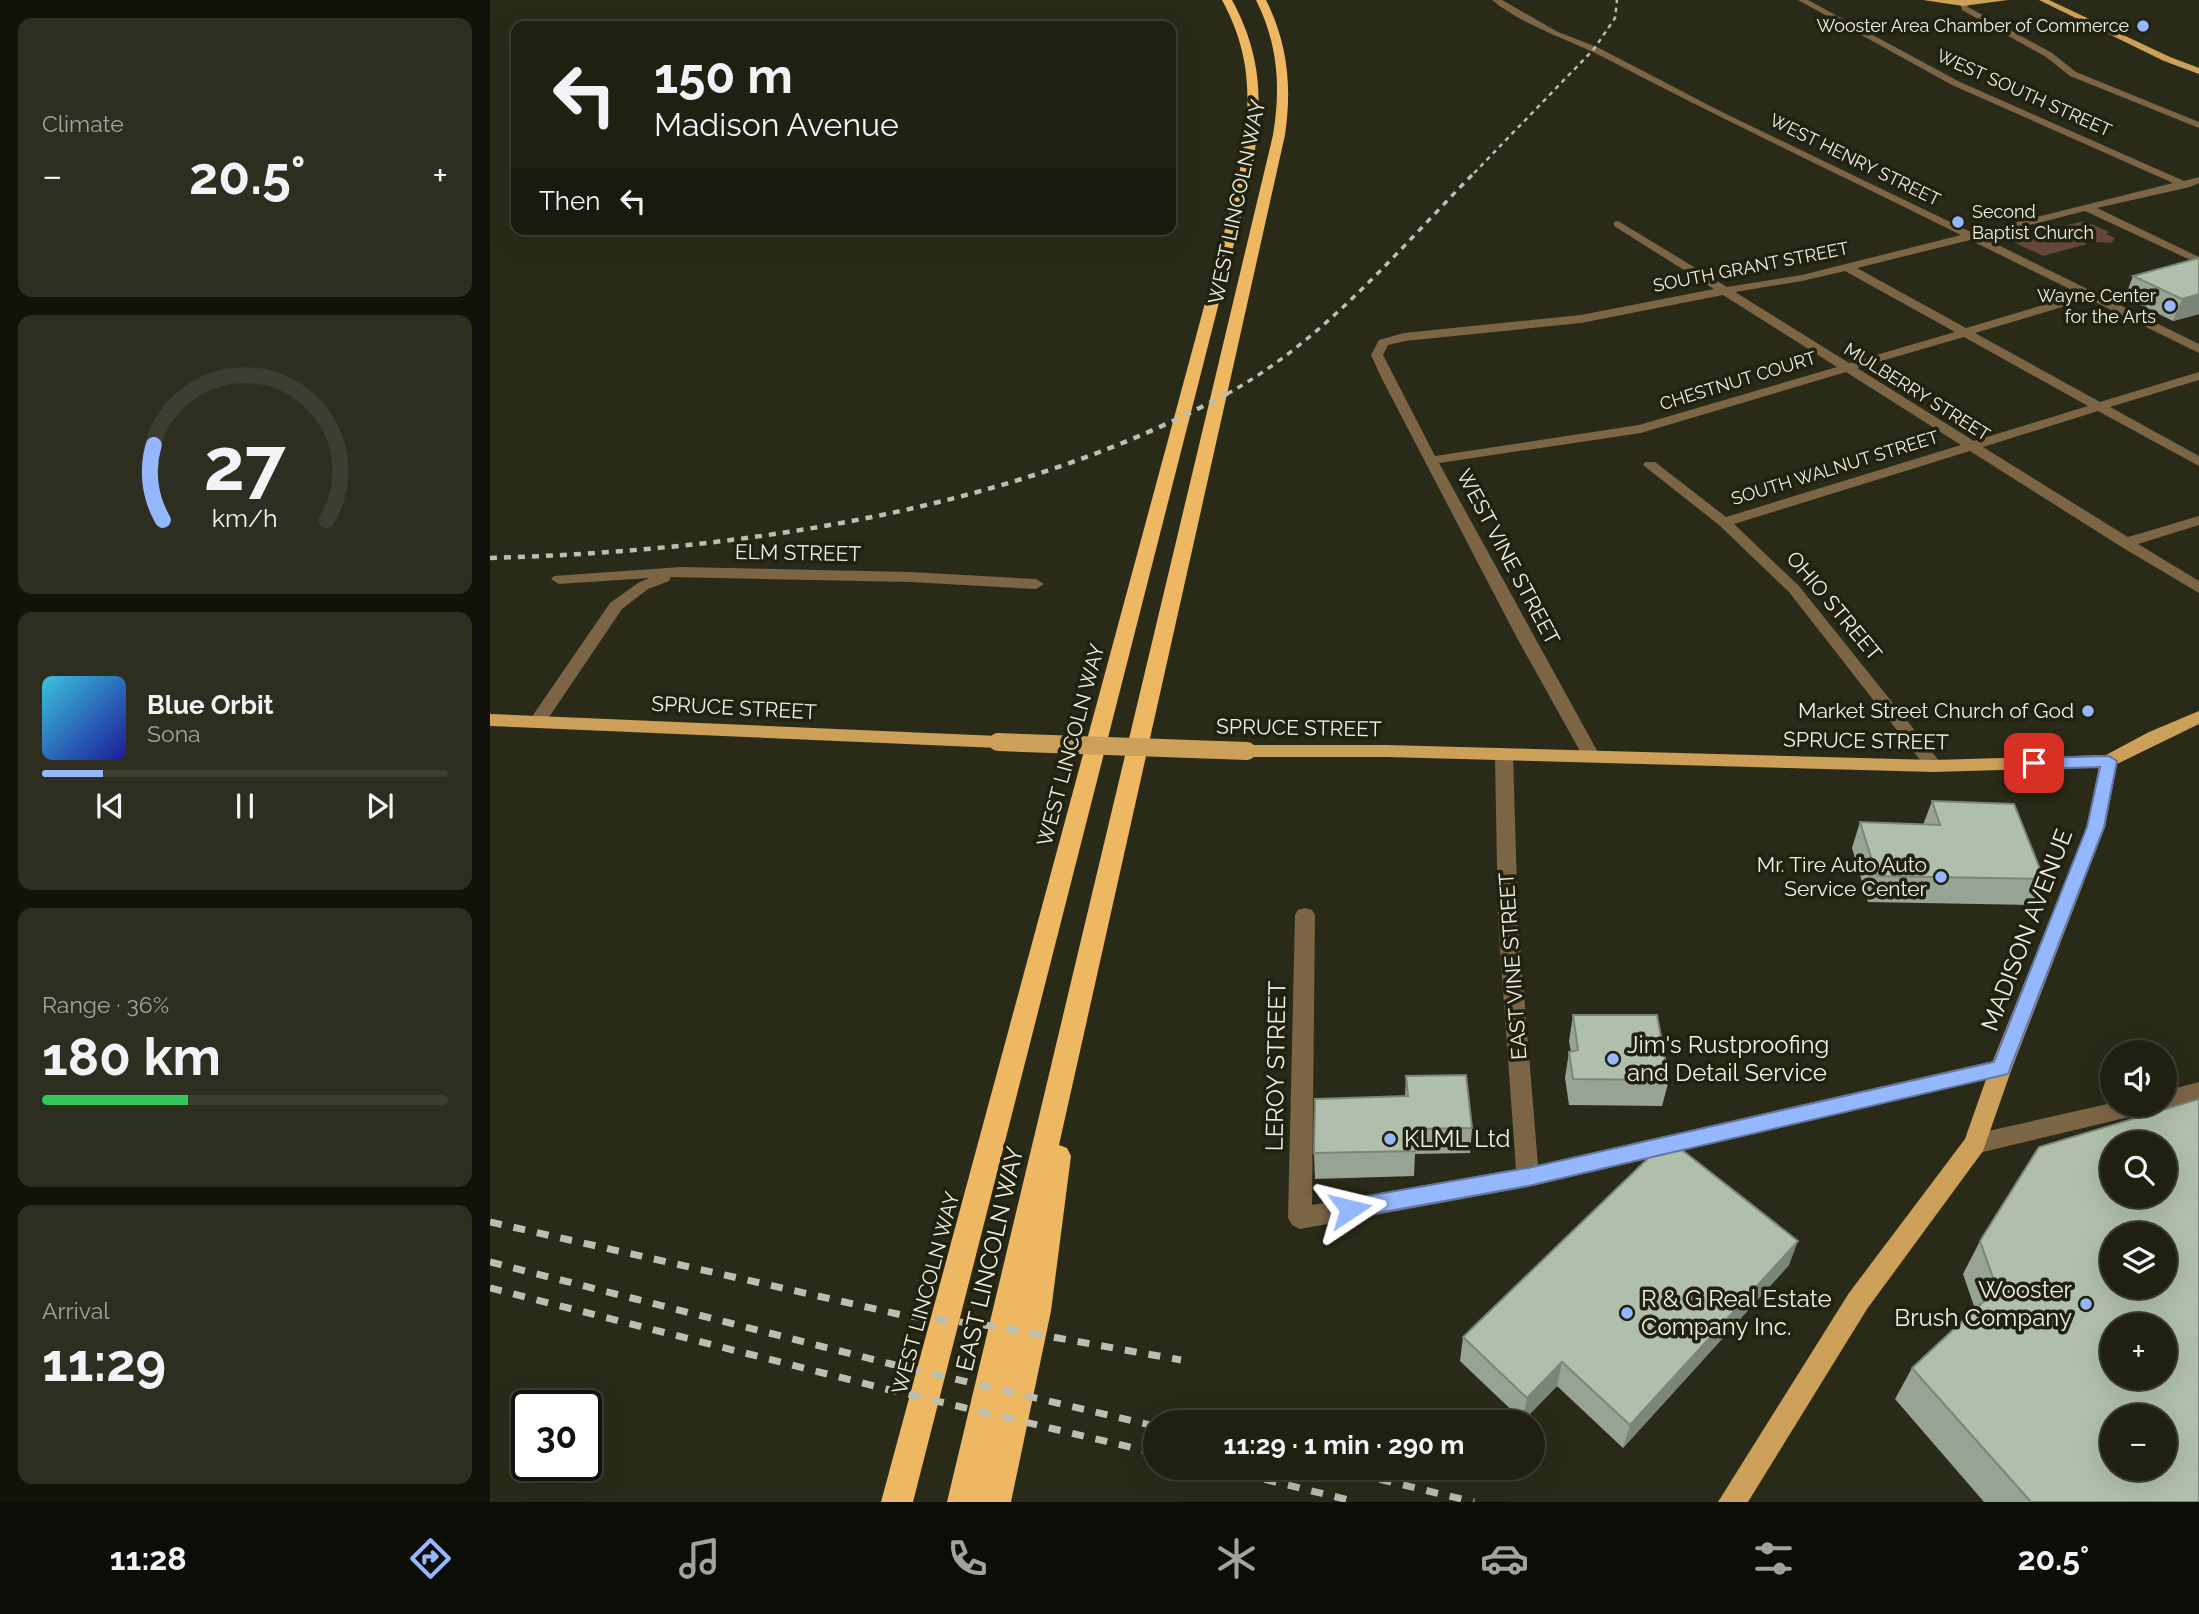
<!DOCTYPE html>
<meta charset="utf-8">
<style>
body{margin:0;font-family:Raleway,sans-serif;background:#2d2d20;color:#f1f3f6;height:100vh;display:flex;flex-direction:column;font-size:26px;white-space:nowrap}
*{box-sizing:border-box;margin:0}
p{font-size:23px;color:#a2a39f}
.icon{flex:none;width:38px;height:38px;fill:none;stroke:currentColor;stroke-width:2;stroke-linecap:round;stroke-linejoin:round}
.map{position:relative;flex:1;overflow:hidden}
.drawer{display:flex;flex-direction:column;gap:18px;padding:18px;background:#12120a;width:490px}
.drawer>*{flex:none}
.hud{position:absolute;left:21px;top:21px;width:665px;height:214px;border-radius:14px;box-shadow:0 7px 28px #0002,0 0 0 2px #3d3e32;background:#202012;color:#f1f3f6;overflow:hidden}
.fabs{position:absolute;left:1610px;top:1040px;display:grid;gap:14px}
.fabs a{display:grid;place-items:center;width:77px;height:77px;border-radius:50%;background:#202012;box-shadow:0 7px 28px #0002,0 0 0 2px #3d3e32;font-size:35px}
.speed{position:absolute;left:21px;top:1390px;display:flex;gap:14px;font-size:35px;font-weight:700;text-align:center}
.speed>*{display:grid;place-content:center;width:91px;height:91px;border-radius:50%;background:#202012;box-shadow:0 7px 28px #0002,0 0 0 2px #3d3e32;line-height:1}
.speed .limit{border:4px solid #111;border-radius:10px;background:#fff;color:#111}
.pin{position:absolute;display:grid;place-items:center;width:60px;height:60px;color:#fff;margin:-30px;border-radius:14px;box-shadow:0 4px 10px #0006}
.me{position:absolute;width:77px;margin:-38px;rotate:80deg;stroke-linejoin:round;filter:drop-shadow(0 0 5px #0008)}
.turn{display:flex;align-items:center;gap:24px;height:147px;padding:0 28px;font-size:32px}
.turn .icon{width:91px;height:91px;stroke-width:2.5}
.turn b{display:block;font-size:49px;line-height:60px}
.then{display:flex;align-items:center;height:66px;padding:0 28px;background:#0003;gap:14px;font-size:26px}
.big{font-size:52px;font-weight:700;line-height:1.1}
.drawer .widget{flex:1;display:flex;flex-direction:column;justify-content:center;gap:10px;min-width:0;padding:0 24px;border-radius:14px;background:#2d2d20}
.drawer .dial{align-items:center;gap:0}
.dial svg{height:182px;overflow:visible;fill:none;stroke:#3d3e32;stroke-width:7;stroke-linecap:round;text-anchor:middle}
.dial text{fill:#f1f3f6;stroke:none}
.song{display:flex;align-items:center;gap:21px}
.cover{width:84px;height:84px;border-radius:10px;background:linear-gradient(135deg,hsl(190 70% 55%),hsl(240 70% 35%))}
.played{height:7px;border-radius:4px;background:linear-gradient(90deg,#95b7fd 15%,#3d3e32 15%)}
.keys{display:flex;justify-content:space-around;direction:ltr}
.heat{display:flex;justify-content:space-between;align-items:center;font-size:38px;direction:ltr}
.charge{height:10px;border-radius:5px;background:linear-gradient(90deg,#34c759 36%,#3d3e32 0)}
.trip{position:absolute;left:653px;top:1410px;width:402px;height:70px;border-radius:35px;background:#202012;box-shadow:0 7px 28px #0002,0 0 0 2px #3d3e32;font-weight:700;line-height:70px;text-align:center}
.menu{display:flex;height:112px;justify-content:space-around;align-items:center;background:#0d0d07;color:#a2a39f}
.menu .icon{width:49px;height:49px}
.menu .active{color:#95b7fd}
.menu b{font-size:32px;color:#f1f3f6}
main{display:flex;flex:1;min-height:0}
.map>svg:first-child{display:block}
</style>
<main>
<section class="drawer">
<div class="widget"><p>Climate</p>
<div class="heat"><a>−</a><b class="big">20.5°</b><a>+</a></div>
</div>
<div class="widget dial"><svg viewBox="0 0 100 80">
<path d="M14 69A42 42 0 1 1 86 69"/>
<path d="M14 69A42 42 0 0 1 10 36" stroke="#95b7fd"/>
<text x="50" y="56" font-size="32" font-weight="700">27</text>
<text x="50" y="72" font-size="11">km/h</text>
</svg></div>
<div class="widget">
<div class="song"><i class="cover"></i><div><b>Blue Orbit</b><p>Sona</p></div></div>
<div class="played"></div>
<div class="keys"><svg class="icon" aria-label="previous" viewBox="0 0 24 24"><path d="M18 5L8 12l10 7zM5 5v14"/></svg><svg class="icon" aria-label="pause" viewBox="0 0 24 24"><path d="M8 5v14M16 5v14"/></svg><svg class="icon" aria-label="next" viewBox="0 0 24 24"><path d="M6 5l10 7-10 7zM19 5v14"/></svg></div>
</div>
<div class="widget"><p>Range · 36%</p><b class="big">180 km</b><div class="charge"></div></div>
<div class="widget"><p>Arrival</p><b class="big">11:29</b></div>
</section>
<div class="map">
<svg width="1709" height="1502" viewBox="0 0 1709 1502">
<rect width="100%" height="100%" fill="#2a2a18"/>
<!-- green -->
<path fill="#654739" d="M1595,221l24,11 -3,2 9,4 -4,5 -15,-1 -33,-16z
M1567,230l30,14 -44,12 -30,-14z"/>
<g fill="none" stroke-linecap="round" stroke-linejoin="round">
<!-- minor -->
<path fill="#7b6545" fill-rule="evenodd" d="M1002,0h10l56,32 39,15 121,63 255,123 200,-50 -221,-98 -154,-85h10l150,81 226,100 15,-4v6l-9,4 -93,21 102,49v7l-114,-53 -103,26 217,107v9l-110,-54 -114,34 125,69 99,-30v8l-89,27 89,49v10l-101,-55 -115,36 145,90 71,-21v9l-61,19 61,37v12l-79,-47 -150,-95 -236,73 65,62 141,176 3,4 -3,4h-12l-139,-178 -70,-67 -76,-60 2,-3h10l71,55 235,-72 -115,-73 -205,61 -202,30 161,293 -9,6 -6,-2 -68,-122 -136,-261 -10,-22 8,-15 25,-7 177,-18 133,-26 -100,-63v-4l4,-1 109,66 75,-12 159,-40c-118,-59 -238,-115 -356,-177 -37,-19 -80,-31 -113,-58zM1480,240l110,54 -114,34 -109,-60zM1355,271l110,61 -106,31 -114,-71 67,-11zM1233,295l114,72 -198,58 -204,31 -52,-101 5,-10 17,-4 176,-18zM1474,337l124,69 -114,35 -117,-73z
M1470,2h6l2,5 84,46 24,19 123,50v6l-129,-52 -24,-19 -84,-47z
M191,567l229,5 126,7 8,5 -8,5 -126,-7 -239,-5 -2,4 -21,8 -26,20 -79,117h-12l-3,-4 3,-4 79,-115 28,-20 11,-5 -90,6 -8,-5 3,-3z
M1014,748l9,6 5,167 20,244 463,-106 8,3 3,6 -3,6 -481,113 -228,42 -8,-4 -4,-7 7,-303 3,-5 7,-2 7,2 3,5 -3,290 204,-36 -18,-248 -3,-167z
M1709,1082v18l-34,9 -9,-4 -2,6 -8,2 -171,41 -8,-3 -3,-7 3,-7 8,-3 137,-31 53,1v-13z"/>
<!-- major -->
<path fill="#cda05a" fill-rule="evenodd" d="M1433,0h85l-45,6z
M1549,0h10l121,57 29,11v6l-35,-13z
M1709,711v13l-82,40 -12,63 -93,241 -29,83 -116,158 -119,193h-30l131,-209 116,-154 25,-71 97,-241 12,-60 -165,5 -548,-15h-139l-9,-6 9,-6h139l548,15 172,-5 43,-23z
M0,714l508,22 9,6 -9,6 -508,-22z"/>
<!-- highway -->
<path fill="#eeb762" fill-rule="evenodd" d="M732,0h10c34,63 30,112 18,181l-337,1321h-32l357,-1321c12,-68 18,-118 -16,-181z
M766,0h10c22,44 26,87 19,135l-226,1010 8,3 4,8 -20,155 -40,191h-64l326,-1367c8,-48 5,-91 -17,-135z"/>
<!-- rail-far3 -->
<path stroke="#bdbdb0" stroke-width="2.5" stroke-dasharray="4.5 4.5" stroke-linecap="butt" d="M984,173l120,-124 21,-31 2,-18"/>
<!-- rail-far2 -->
<path stroke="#bdbdb0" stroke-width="3.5" stroke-dasharray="6 6" stroke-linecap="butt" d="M737,394c98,-54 171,-144 248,-222"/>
<!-- rail-far1 -->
<path stroke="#bdbdb0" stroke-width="4.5" stroke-dasharray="7 7" stroke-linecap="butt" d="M0,558c246,-7 521,-46 740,-166"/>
<!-- rail -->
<path stroke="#bdbdb0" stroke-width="7" stroke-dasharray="12 12" stroke-linecap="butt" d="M0,1222l412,93 83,10 196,35
M0,1262l401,102 264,62
M0,1288l396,101 269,64
M728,1468l139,34
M843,1468l141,34"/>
<!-- major-bridge -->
<path stroke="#cda05a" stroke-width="18" d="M508,742l249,9"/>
</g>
<!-- wall -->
<path fill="#97a494" d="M1709,258v56l-26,7 -48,-24 8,-21z
M1442,801l112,78 -11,26 -165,-3 -16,-54 8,-26 63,3z
M1083,1015l96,65 -7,26 -93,-1 -4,-27 4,-26h2l-2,-11z
M916,1076l66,52 -2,25 -55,1 -1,22 -99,3 -1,-26 91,-57z
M1490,1241l219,261h-215l-89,-103 17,-31 63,-59 -12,-35z
M1299,1265l-166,183 -66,-62 -34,35 -63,-60 3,-24z"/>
<!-- shaded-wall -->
<path fill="#7b8678" d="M1709,294v20l-26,7 9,-22z
M1308,1241l-9,24 -166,183 7,-23z
M1072,1362l-5,24 -34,35 4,-23z"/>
<!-- building -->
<path fill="#b0bfac" stroke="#7b8678" stroke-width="2" fill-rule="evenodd" d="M1709,258v36l-17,5 -49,-23z
M1442,801l82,3 30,75 -167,-3 -17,-54 80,3z
M1083,1015h84l12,65 -96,-1 -4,-27 9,-2z
M976,1075l6,53 -58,1 1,22 -101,2 1,-54 93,-3 -2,-20z
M1709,1099v403h-168l-119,-134 85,-79 -17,-48 59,-94zM1622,1143h53v52h-53zM1622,1234h53v52h-53zM1622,1325h53v52h-53zM1622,1416h53v52h-53z
M1178,1139l130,102 -168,184 -68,-63 -35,36 -64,-61z"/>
<!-- route -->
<path fill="#95b7fd" stroke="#6177a4" stroke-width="2" d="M1619,756l8,5 -13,66 -96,247 -480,112 -178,32 -7,-3 -3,-6 3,-7 7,-3 178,-31 466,-106 93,-235 13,-60 -66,2 -8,-6 8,-5z"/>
<!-- markers -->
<g fill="#95b7fd" stroke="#21210f" stroke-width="2.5">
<circle cx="1653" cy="26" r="7"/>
<circle cx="1468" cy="222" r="7"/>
<circle cx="1680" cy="306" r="7"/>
<circle cx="1598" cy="711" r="7"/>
<circle cx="1451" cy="877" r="7"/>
<circle cx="1123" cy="1059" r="7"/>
<circle cx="900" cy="1139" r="7"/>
<circle cx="1596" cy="1304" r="7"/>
<circle cx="1137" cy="1313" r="7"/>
</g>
<g text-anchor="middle" stroke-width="7" stroke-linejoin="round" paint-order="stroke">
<!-- far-poi labels -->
<g font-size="18" fill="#eeeee3" stroke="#21210f" text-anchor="end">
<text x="1639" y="32">Wooster Area Chamber of Commerce</text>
<text x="1482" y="218" text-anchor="start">Second<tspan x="1482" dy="21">Baptist Church</tspan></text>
<text x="1666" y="302">Wayne Center<tspan x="1666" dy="21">for the Arts</tspan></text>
</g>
<!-- far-street labels -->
<g font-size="18" fill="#eeeee3" stroke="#21210f">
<text transform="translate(1534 93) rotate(24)" y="6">WEST SOUTH STREET</text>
<text transform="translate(1365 160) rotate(26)" y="6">WEST HENRY STREET</text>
<text transform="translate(1261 267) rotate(-11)" y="6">SOUTH GRANT STREET</text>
<text transform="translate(1248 381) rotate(-17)" y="6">CHESTNUT COURT</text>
<text transform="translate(1427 392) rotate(32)" y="6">MULBERRY STREET</text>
<text transform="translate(1345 468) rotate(-17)" y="6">SOUTH WALNUT STREET</text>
</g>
<!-- street labels -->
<g font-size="21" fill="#eeeee3" stroke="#21210f">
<text transform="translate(747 202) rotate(-78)" y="7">WEST LINCOLN WAY</text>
<text transform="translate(308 553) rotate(1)" y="7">ELM STREET</text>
<text transform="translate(1018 557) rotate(62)" y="7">WEST VINE STREET</text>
<text transform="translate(1344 606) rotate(50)" y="7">OHIO STREET</text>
<text transform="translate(244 708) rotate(3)" y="7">SPRUCE STREET</text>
<text transform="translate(809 728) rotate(1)" y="7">SPRUCE STREET</text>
<text transform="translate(1376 741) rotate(1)" y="7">SPRUCE STREET</text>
<text transform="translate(581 745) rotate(-75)" y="7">WEST LINCOLN WAY</text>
<text transform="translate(1023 966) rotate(-94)" y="7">EAST VINE STREET</text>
<text transform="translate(436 1293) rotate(-75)" y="7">WEST LINCOLN WAY</text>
</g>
<!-- poi labels -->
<g font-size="21" fill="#eeeee3" stroke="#21210f" text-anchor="end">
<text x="1584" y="718">Market Street Church of God</text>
<text x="1437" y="872">Mr. Tire Auto Auto<tspan x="1437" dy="24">Service Center</tspan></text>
</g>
<!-- near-street labels -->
<g font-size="24" fill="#eeeee3" stroke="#21210f">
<text transform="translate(1537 930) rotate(-69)" y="8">MADISON AVENUE</text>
<text transform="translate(786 1066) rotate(-89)" y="8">LEROY STREET</text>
<text transform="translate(500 1259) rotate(-77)" y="8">EAST LINCOLN WAY</text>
</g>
<!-- near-poi labels -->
<g font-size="24" fill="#eeeee3" stroke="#21210f" text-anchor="start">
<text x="1137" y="1053">Jim's Rustproofing<tspan x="1137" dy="28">and Detail Service</tspan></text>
<text x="914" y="1147">KLML Ltd</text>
<text x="1582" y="1298" text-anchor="end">Wooster<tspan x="1582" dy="28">Brush Company</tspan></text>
<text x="1151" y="1307">R &amp; G Real Estate<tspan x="1151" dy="28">Company Inc.</tspan></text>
</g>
</g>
</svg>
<div class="fabs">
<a><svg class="icon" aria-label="sound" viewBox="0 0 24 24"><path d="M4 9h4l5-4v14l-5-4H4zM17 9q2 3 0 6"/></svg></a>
<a><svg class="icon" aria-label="search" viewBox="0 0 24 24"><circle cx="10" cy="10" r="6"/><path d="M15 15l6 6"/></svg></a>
<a><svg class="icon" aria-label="layers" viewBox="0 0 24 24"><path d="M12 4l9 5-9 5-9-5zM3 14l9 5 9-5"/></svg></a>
<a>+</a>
<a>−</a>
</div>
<div class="speed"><div class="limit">30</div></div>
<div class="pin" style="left:1544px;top:763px;background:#d93025"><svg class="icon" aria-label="arrive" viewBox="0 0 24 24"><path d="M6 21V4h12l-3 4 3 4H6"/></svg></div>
<svg class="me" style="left:860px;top:1209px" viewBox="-20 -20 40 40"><path d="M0-17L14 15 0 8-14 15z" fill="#95b7fd" stroke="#fff" stroke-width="4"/></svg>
<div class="trip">11:29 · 1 min · 290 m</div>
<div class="hud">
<div class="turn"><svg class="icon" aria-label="left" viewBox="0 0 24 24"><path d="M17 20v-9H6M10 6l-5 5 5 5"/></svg><div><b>150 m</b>Madison Avenue</div></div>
<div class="then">Then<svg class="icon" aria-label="left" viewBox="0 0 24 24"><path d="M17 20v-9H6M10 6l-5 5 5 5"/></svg></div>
</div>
</div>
</main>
<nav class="menu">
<b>11:28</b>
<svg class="icon active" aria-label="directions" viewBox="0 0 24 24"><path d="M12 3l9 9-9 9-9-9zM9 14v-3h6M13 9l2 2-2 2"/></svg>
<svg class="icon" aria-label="music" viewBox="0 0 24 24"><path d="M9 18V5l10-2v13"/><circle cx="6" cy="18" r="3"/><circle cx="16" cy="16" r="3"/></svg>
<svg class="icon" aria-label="phone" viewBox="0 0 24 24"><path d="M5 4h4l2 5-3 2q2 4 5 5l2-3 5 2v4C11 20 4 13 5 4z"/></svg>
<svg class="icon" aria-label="climate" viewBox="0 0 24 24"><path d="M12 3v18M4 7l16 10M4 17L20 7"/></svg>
<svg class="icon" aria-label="car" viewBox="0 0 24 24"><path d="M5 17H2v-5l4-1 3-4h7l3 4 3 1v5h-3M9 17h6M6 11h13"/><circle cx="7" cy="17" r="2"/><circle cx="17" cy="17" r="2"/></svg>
<svg class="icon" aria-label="filters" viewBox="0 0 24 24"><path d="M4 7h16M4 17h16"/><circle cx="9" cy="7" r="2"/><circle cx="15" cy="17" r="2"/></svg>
<b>20.5°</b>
</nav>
